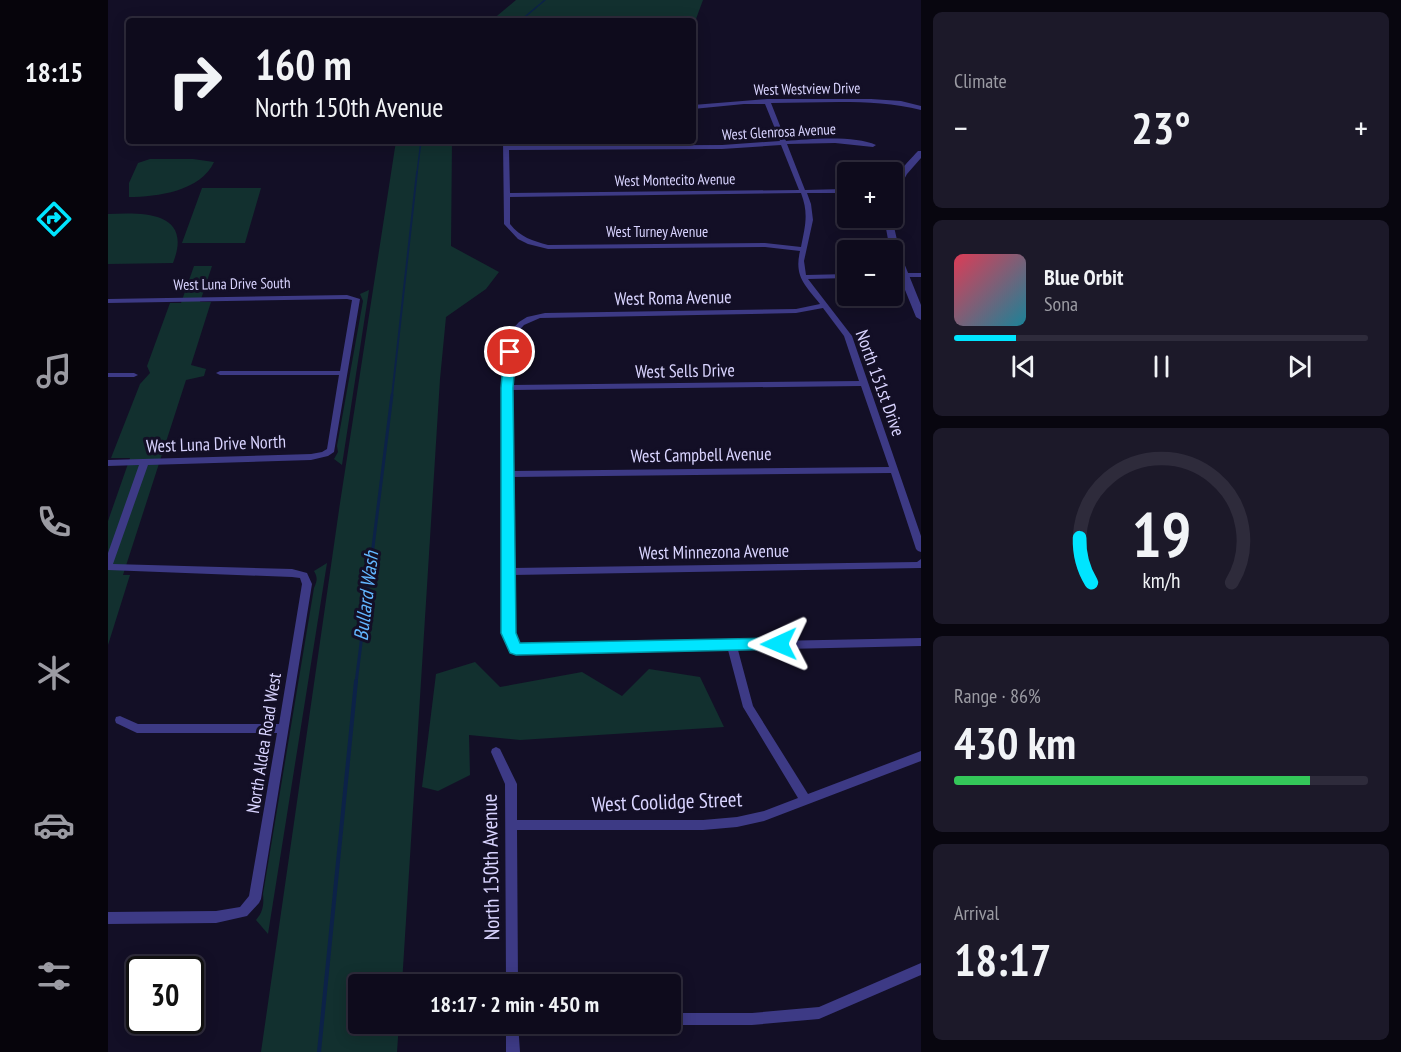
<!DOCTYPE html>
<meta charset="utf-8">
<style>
body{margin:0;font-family:"PT Sans Narrow",sans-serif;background:#1c1929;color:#f1f3f6;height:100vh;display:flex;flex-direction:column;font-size:22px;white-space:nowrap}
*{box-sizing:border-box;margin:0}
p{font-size:20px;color:#9b9ba3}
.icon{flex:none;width:33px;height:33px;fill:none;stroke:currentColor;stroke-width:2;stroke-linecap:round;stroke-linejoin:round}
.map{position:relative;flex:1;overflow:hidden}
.panel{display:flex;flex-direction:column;gap:12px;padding:12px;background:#08060f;width:480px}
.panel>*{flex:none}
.guide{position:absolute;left:18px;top:18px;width:570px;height:126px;border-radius:6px;box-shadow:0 3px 15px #0003,0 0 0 2px #2e2b3b;background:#0e0b1c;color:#f1f3f6;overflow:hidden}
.tools{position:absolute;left:729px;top:162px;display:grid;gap:12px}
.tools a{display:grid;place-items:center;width:66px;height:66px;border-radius:6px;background:#0e0b1c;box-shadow:0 3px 15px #0003,0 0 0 2px #2e2b3b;font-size:30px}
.speed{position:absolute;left:18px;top:956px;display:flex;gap:12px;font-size:30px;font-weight:700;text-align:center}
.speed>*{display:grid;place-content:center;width:78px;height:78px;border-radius:50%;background:#0e0b1c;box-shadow:0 3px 15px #0003,0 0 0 2px #2e2b3b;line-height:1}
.speed .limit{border:3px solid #111;border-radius:9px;background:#fff;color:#111}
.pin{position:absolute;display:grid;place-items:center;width:51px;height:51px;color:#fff;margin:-26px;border:3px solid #fff;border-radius:50%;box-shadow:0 2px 6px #0007}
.me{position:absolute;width:66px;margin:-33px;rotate:269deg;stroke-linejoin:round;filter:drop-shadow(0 0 4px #0008)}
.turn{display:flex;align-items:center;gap:21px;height:126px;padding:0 30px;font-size:27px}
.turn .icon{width:78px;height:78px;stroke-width:2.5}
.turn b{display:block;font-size:42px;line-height:51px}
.big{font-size:45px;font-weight:700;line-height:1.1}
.panel .card{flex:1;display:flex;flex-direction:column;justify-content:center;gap:9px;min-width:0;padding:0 21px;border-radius:9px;background:#1c1929}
.panel .dial{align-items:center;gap:0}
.dial svg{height:156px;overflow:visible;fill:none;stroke:#2e2b3b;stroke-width:7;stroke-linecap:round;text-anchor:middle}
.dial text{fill:#f1f3f6;stroke:none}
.song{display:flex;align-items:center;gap:18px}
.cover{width:72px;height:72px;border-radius:9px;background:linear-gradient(135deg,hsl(350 70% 55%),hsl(190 70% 35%))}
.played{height:6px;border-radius:3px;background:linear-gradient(90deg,#00e5ff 15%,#2e2b3b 15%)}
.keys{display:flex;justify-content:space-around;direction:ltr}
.heat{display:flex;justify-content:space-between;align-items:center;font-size:33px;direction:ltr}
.charge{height:9px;border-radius:4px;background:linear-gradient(90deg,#34c759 86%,#2e2b3b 0)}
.trip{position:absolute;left:240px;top:974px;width:333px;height:60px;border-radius:6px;background:#0e0b1c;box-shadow:0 3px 15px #0003,0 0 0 2px #2e2b3b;font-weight:700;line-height:60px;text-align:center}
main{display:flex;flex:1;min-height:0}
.menu{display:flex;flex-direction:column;width:108px;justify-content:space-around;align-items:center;background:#06040b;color:#9b9ba3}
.menu .icon{width:42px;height:42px}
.menu .selected{color:#00e5ff}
.menu b{font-size:27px;color:#f1f3f6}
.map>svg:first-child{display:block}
</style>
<main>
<nav class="menu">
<b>18:15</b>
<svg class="icon selected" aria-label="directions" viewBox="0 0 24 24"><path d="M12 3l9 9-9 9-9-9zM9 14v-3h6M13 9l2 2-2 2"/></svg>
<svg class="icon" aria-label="music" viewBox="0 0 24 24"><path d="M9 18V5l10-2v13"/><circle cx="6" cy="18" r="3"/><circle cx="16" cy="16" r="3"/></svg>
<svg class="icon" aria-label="phone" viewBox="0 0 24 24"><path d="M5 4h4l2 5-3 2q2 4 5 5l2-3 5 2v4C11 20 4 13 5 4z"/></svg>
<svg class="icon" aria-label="climate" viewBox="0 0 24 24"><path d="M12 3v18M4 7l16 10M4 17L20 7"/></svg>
<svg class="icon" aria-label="car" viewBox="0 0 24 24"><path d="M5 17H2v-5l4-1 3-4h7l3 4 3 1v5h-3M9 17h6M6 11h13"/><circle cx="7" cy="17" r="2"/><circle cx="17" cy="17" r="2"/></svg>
<svg class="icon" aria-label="filters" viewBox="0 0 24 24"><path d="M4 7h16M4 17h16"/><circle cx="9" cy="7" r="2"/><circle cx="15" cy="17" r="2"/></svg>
</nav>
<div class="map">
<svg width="813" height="1052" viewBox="0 0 813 1052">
<rect width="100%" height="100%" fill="#130f26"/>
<!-- green -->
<path fill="#12302f" d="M408,0h187l-10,27v-6h-202z
M288,141h56l-1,105 48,26 -13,17 -40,28 -6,62 -38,605h-44v39h41l-2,29h-136l79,-549z
M42,159h43l21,3c-13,29 -57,35 -85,35v-14l9,-20z
M94,188h59l-16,55h-63z
M0,214c37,-2 85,-2 65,49l-65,1z
M86,266h18l-12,36h11l-20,63 15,4 -2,7 -18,4 -63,195h7l-22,70v-124l22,-63h-19l29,-74 10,-11 -3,-7 23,-63h11z
M261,290l-27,175 -8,-6 4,-7 -1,-6 26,-145 -3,-7z
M219,563l-59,371 -12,-14c7,-8 8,-15 7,-26l51,-306c3,-7 4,-10 0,-17z
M367,662l25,25 82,-15 40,24 27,-27 51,8 24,50 -204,13 -51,-5 1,40 -32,16 -16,-4 14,-113z"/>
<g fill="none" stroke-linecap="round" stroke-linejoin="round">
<!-- stream-far3 -->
<path stroke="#0c2248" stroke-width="1.5" d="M412,21l25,-21
M309,173l4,-32"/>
<!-- stream-far2 -->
<path stroke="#0c2248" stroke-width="2" d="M284,396l25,-224"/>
<!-- stream-far1 -->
<path stroke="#0c2248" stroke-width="3" d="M248,683l36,-288"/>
<!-- stream -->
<path stroke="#0c2248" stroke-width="4" d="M211,1052l37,-371"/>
<!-- minor -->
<path fill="#3d3a85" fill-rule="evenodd" d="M659,99h104l30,2 20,5v4c-48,-12 -101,-7 -150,-7l15,38c23,-2 69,-6 90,4l-3,2 -38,-4 -48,1 18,46 38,-1 3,2 -3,2h-36l4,11 2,16 -9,41 2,14 42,-1v4l-40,1 44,57 69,200v16l-3,-1 -2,-2 -25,-76 -379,4v91l405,-6 4,-3v9l-409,7 1,61 6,9 13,1 389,-8v8l-183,4 15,56 55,88 113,-43v10l-157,60 -27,6 -34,3h-186l1,154h-12l-1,-200 -14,-32 1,-3 4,-2 4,2 17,35v36h186l34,-3 27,-6 34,-13 -55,-91 -15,-57 -196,4 -20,-2 -9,-16v-248l4,-53 12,-13 8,-5 18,-4 251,-4 24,-5c-15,-19 -26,-27 -20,-53l-35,-4 -217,2 -20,-5 -10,-5 -14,-15 -1,-83h6v5l213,-1 58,-4 -15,-37h-21l-51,5v-4zM673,145l18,45 -289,3 -1,-43 213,-1zM693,193c8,21 4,33 0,54l-36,-4 -217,2c-15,-4 -28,-8 -38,-21v-27zM715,308l21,28 15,45 -348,4 4,-50 9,-10 16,-7 256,-5zM753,386l28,81 -377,4 -1,-81z
M784,273h29v4h-29z
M239,295l13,4 -26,153 -6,4 -17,4 -163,5 -35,99 179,5 15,4 5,11 -51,315 -2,4 -12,13 -31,7 -108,1v-12l108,-1 24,-4 9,-11 28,-163h-140l-21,-10 -1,-3 1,-3 4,-1 18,8h141l23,-140 -2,-6 -8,-1 -184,-7v-17l31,-88 -31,1v-6l203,-6 11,-2 5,-3 12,-74h-119l-4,-2 4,-2h120l12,-71 -5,-1 -239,4v-4z
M0,373h26l4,2 -4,2h-26z
M813,963v12l-102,44 -67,6h-82l-5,-2h5v-10h82l67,-6z
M398,1023h12l2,29h-14z"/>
<!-- tertiary -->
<path fill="#3d3a85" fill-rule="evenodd" d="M810,151h3v7l-14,16 -11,20 -4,2c0,-19 13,-31 26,-45z
M776,218h8l8,35 21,52v15l-5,-3 -24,-59v-8h-2z"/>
</g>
<!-- route -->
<path fill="#00e5ff" stroke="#0095a6" stroke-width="1.5" d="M402,349l6,3 -3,36 3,245 4,10 259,-5 5,2 3,4 -3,5 -268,6 -6,-2 -9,-20v-245l3,-36z"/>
<g text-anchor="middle" stroke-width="6" stroke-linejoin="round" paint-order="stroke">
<!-- far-street labels -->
<g font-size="15" fill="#d9d4ff" stroke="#130f26">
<text transform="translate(699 89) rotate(-1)" y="5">West Westview Drive</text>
<text transform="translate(671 132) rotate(-3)" y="5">West Glenrosa Avenue</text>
<text transform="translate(567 180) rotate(-1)" y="5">West Montecito Avenue</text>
<text x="549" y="237">West Turney Avenue</text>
<text transform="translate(124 284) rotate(-1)" y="5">West Luna Drive South</text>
</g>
<!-- street labels -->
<g font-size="18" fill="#d9d4ff" stroke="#130f26">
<text transform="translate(565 298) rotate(-1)" y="6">West Roma Avenue</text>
<text transform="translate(577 371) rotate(-1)" y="6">West Sells Drive</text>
<text transform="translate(772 383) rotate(70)" y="6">North 151st Drive</text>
<text transform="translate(108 444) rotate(-2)" y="6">West Luna Drive North</text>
<text transform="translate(593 455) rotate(-1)" y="6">West Campbell Avenue</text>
<text transform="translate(606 552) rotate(-1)" y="6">West Minnezona Avenue</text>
<text transform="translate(156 743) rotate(-81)" y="6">North Aldea Road West</text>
</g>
<!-- water labels -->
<g font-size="20" font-style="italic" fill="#62b6ff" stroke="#130f26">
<text transform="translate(258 596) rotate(-83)" y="7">Bullard Wash</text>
</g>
<!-- near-street labels -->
<g font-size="21" fill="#d9d4ff" stroke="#130f26">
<text transform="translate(559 802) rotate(-2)" y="7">West Coolidge Street</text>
<text transform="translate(383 867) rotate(-91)" y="7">North 150th Avenue</text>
</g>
</g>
</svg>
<div class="tools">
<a>+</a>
<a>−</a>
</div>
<div class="speed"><div class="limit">30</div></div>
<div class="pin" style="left:402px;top:352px;background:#d93025"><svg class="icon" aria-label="arrive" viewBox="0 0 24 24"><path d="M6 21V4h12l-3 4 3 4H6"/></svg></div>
<svg class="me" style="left:671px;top:644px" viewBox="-20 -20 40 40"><path d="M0-17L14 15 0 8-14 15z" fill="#00e5ff" stroke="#fff" stroke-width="4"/></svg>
<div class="trip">18:17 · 2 min · 450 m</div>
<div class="guide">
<div class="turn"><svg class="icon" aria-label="right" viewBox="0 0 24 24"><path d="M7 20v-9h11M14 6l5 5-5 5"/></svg><div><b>160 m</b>North 150th Avenue</div></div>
</div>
</div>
<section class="panel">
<div class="card"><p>Climate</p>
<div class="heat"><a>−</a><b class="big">23°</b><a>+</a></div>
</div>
<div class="card">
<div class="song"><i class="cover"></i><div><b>Blue Orbit</b><p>Sona</p></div></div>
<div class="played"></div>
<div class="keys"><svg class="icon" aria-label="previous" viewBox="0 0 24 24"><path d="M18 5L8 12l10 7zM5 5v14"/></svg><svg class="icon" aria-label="pause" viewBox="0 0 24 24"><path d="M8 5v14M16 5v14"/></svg><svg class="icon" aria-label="next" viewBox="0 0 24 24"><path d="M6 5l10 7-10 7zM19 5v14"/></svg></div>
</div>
<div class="card dial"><svg viewBox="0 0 100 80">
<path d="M14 69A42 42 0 1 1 86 69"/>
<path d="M14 69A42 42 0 0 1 8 46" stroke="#00e5ff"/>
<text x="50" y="56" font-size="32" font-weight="700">19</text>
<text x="50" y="72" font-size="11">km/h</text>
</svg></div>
<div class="card"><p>Range · 86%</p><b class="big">430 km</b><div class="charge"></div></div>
<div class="card"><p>Arrival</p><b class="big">18:17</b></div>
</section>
</main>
